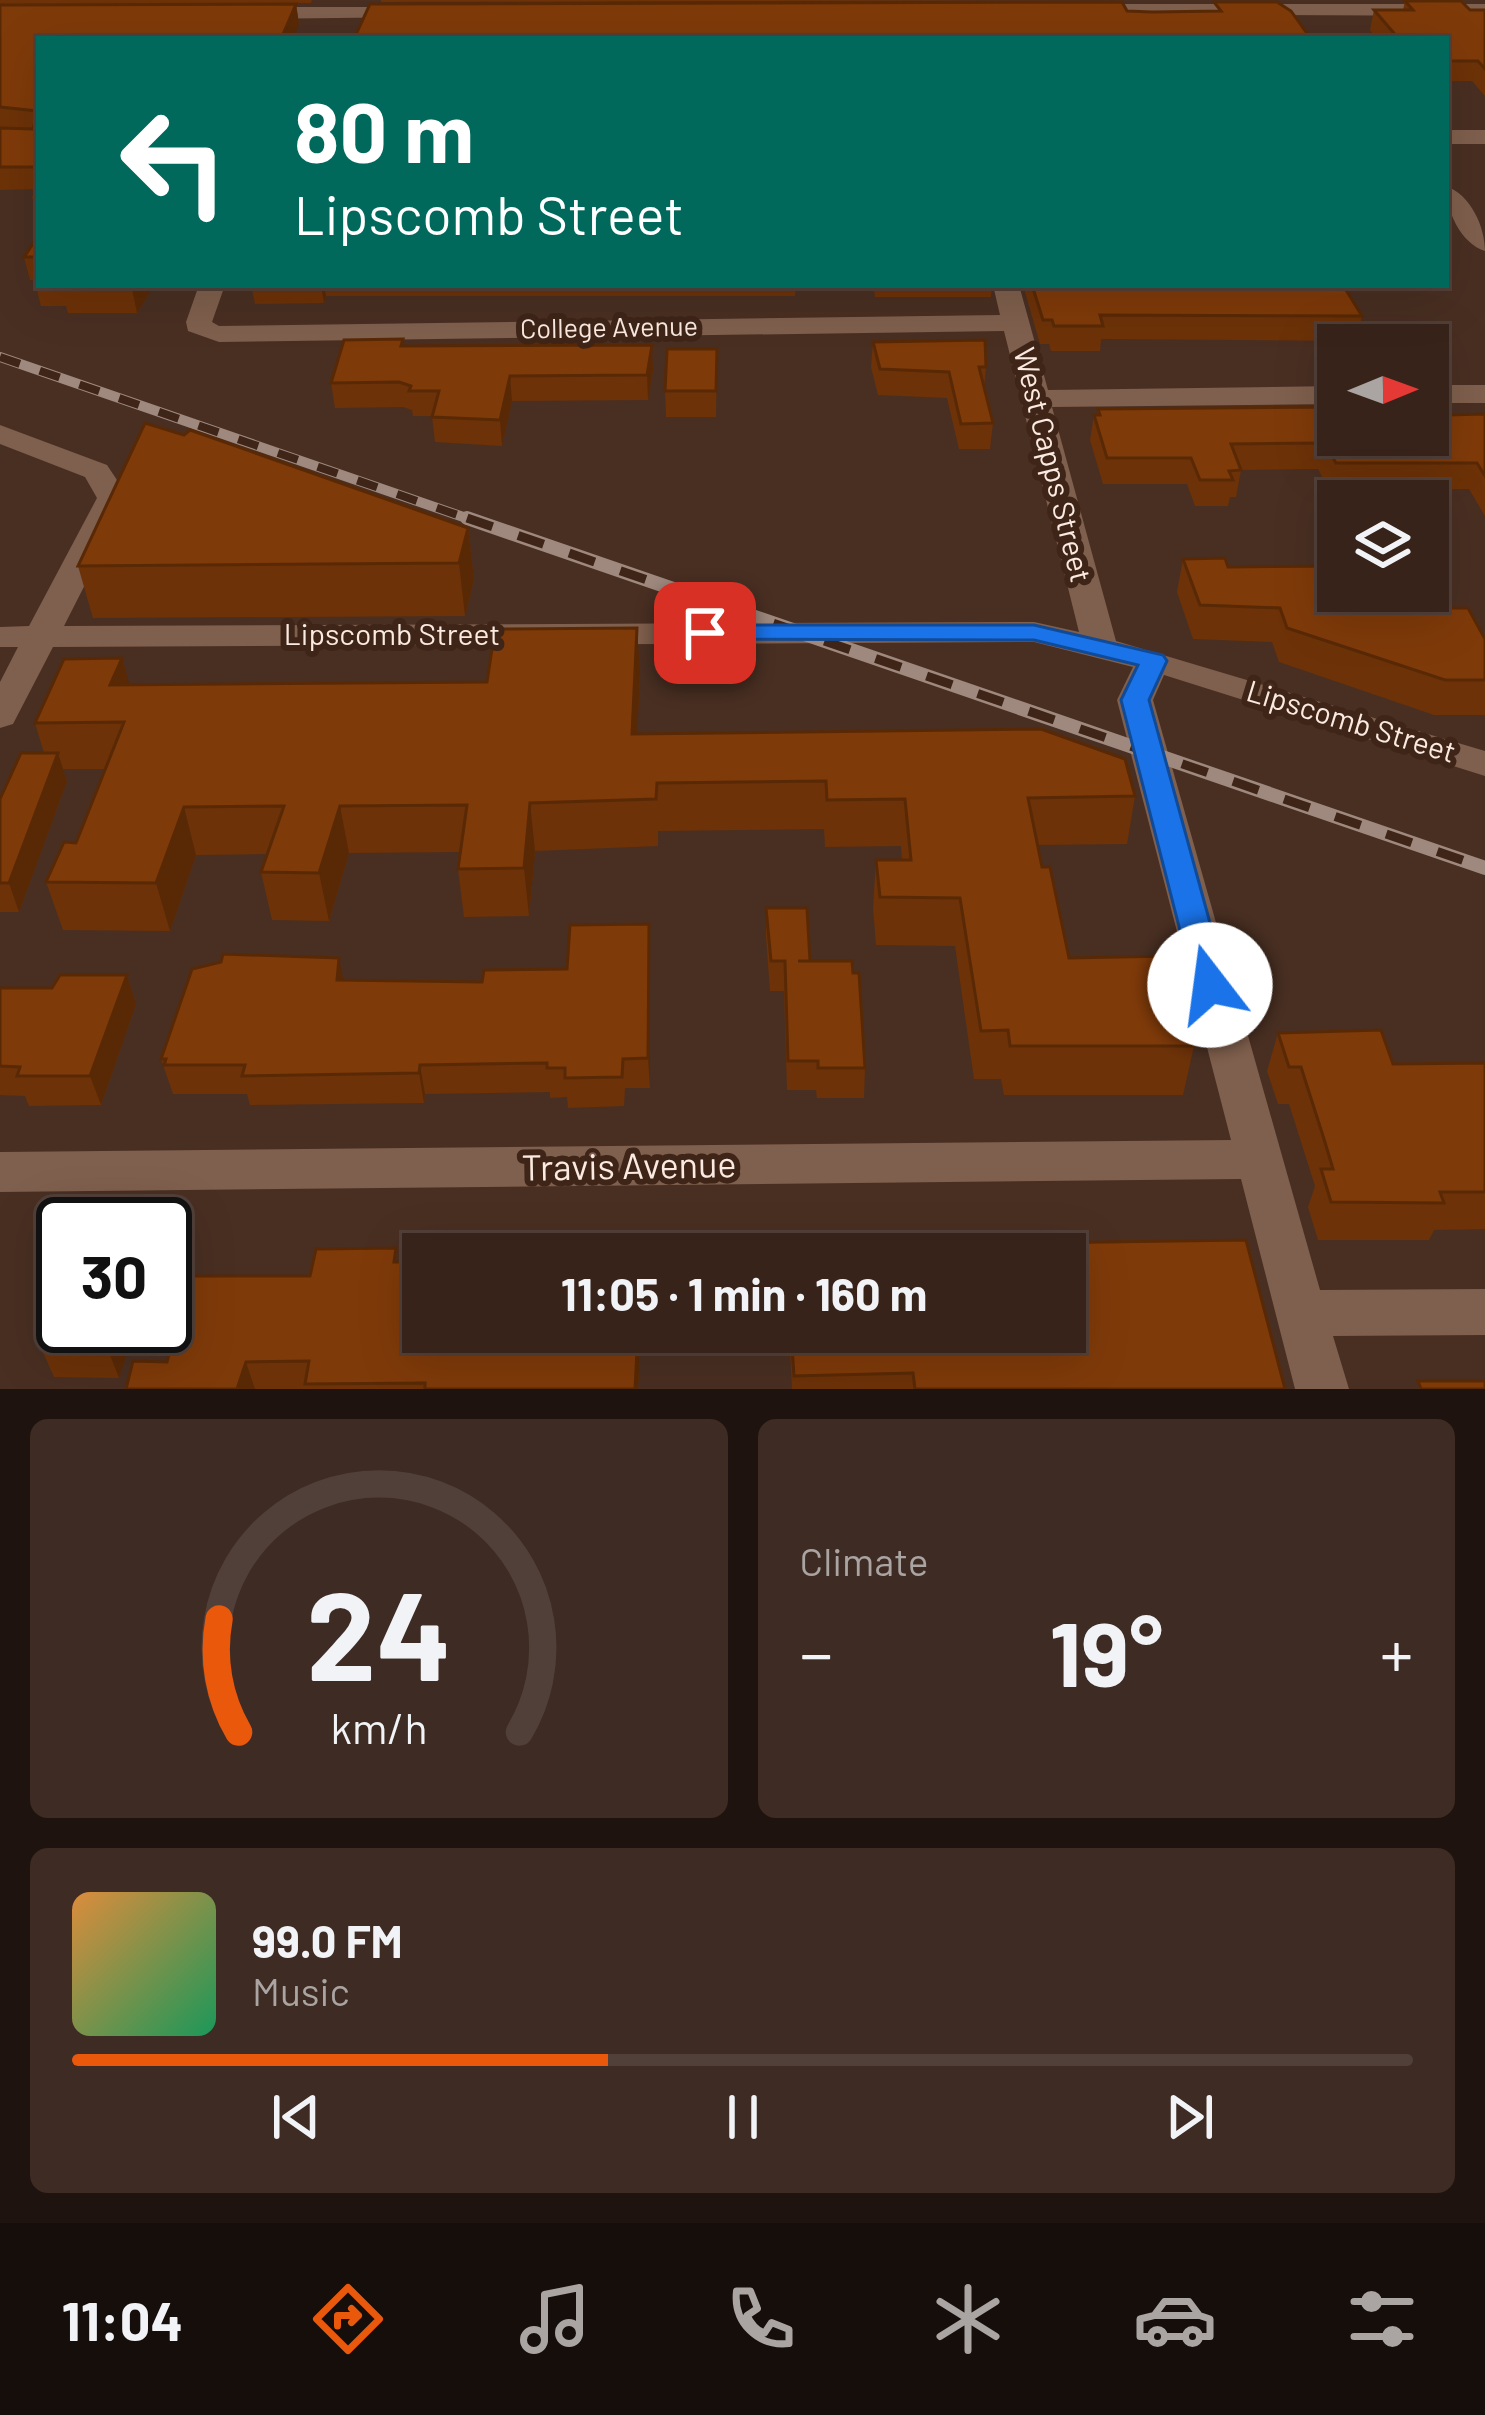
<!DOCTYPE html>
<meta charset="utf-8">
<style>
body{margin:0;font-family:Barlow,sans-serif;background:#3e2b23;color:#f1f3f6;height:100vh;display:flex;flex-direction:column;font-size:45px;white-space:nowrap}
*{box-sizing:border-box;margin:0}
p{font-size:39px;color:#aaa4a2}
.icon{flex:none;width:66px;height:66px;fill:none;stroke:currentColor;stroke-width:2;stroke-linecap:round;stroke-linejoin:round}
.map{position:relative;height:1389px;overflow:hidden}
.panel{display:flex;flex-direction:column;gap:30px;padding:30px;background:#1e130e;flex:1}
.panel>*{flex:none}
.top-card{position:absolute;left:36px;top:36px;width:1413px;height:252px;border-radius:0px;box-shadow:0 12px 48px #0002,0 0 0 3px #514039;background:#00695c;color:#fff;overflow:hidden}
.needle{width:78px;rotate:89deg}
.tools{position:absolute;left:1317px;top:324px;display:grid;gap:24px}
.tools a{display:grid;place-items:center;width:132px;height:132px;border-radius:0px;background:#37231a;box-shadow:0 12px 48px #0002,0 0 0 3px #514039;font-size:60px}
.speed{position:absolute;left:36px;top:1197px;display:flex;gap:24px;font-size:60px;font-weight:700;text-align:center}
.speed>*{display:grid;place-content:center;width:156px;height:156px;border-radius:50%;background:#37231a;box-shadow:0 12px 48px #0002,0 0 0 3px #514039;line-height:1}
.speed .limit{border:6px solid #111;border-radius:18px;background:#fff;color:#111}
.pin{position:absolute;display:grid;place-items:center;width:102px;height:102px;color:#fff;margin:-51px;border-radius:24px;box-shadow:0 6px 18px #0006}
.me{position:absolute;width:132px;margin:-66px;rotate:345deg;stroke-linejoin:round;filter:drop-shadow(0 0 9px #0008)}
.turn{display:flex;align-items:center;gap:42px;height:252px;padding:0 60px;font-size:54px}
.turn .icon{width:156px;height:156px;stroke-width:2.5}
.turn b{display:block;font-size:84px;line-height:102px}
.big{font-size:90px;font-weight:700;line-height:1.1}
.panel .card{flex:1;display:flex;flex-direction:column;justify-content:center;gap:18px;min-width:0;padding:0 42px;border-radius:18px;background:#3e2b23}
.panel .dial{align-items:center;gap:0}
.dial svg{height:312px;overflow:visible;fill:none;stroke:#514039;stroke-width:7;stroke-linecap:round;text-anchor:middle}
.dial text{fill:#f1f3f6;stroke:none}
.song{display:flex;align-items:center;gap:36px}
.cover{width:144px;height:144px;border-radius:18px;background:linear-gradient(135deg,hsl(30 70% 55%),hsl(150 70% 35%))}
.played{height:12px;border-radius:6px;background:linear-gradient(90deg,#ea580c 40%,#514039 40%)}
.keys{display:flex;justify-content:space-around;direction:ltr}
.heat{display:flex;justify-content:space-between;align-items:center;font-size:66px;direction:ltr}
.panel .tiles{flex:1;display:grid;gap:30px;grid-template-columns:1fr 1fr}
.card:last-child{grid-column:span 2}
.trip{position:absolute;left:402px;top:1233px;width:684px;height:120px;border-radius:0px;background:#37231a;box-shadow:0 12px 48px #0002,0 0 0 3px #514039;font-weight:700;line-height:120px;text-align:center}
.tab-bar{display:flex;height:192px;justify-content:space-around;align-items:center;background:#160e0a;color:#aaa4a2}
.tab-bar .icon{width:84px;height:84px}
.tab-bar .current{color:#ea580c}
.tab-bar b{font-size:54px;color:#f1f3f6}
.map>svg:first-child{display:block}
</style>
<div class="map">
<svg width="1485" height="1389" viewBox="0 0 1485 1389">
<rect width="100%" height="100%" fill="#492f22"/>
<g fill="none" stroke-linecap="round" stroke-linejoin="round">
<!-- street -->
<path fill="#7f5f4d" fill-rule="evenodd" d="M1081,4h404v12l-411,-2v-8z
M413,7l7,2v8l-167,2 -10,-6 10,-6z
M1446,130h39v14h-39z
M1446,186c25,9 39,41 39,65 -25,-8 -39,-41 -39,-65z
M199,285h26l-13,37 7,4 781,-11 -7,-30h26l29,105 290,-4v18l-286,3 64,234 369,110v25l-321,-101 -11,25 167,590 165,-1v46l-152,1 16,53h-54l-54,-210 -1241,13v-40l1231,-12 -114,-440 16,-33 -99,-25 -981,5 -40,77 -13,4v-46l18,-35h-18v-20l29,-1 68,-128 -12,-21 -85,-33v-19l107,40 22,33 -65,128 970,-4 45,10 -75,-301 -785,11 -31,-11 -2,-9z
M1428,385h57v18h-57z"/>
<defs>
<path id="rail-far1" d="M0,357l475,164"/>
<path id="rail" d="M467,518l1018,350"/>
</defs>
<!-- rail-far1 casing -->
<use href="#rail-far1" stroke="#9f897e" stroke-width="10"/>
<!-- rail casing -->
<use href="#rail" stroke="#9f897e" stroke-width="14"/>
<!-- rail-far1 -->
<use href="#rail-far1" stroke="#3e2518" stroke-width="8" stroke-dasharray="21" stroke-linecap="butt"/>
<!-- rail -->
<use href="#rail" stroke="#3e2518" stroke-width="9" stroke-dasharray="27" stroke-linecap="butt"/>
</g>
<!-- wall -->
<path fill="#6d3208" d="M0,0h312l-1,3 -311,2z
M381,0h728l-728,2z
M1405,1l65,9h15v86l-13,-15h-26v-42h-69l-7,-9 4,-20h29z
M296,4l3,20 -260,15v181l-7,-23 6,-8 -38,1v-185z
M39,235v50h115l-17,28h-69l-2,-7h-25l-6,-24 1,-2h-6l-6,-23z
M251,285h545l-1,11h-469l-2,7 -69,1z
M873,285h119l-1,12h-116z
M1023,285h320l19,31 -6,25 -255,-2 -1,12h-49l-2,-7h-9z
M873,342l113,25 -2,20 9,36 -3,26h-31l-12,-51 -69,-3 -7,-28z
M404,346l249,24 -5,30 -136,1 -10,45 -67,-4 -3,-26h-19l-1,-6 -9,-3 -68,1 -4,-25z
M717,349l-1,68h-50l-1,-26z
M1098,409l350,6 37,-1v102l-16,-27h-140l-11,-20 -77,1 -5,27h-6l-2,9h-33l-8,-22h-84l-13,-44 4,-25h3z
M468,528l6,51 -9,37 -372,2 -15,-52z
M1183,559l45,8 257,72v76h-51l-155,-53 -7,-20 -79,-3 -16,-47z
M122,658l7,27 358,-3 153,-8 -3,60 498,62 -8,48 -90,1 5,22 27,91 125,88 -11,49h-179l-3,-16h-27l-19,-133 -79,-1 -3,-37 3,-48h26l-1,-14 -76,1 -1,-18 -166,2v15l-123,5 -6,65 -65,1 -6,-48 2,-17 -111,1 -20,68 -57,-1 -11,-48 6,-18 -71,1 -26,76 -107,-1 -17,-48 30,-39 29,-74h-42l4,12 -48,131h-19v-113l44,-46 -9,-30z
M766,908l44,53 55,107 -1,30h-47l-1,-8h-29l-3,-99h-14l-4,-54z
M650,953v135h-25l-1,18 -56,2 -1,-11 -17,1v-6l-125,2 -1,9 -174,2 -3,-11h-74l-12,-35 183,-78 138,1 85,-13z
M127,975l9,29 -35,101 -72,1 -4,-10 -25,-1v-107h52z
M1278,1033l115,31 92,-1v166l-51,1 -5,10h-111l-10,-33 7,-21 -26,-82h-11l-11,-33z
M1246,1240l39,149h-493l-3,-57h276v-78h-35l2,-11z
M399,1262l242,70 -3,57h-512l41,-27 143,-86z
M136,1326l-17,52 -65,-1 -13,-29z"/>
<!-- shaded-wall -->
<path fill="#592906" d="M296,4l3,20 -6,15h-12z
M134,285h20l-17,28 -5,-24z
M321,285h3l2,11 -2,7z
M652,345l1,25 -5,30 -1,-25z
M510,376l2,25 -10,45 -2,-26z
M468,528l6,51 -9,37 -6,-53z
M637,628l3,46 -5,107 -3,-47z
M122,658l13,46 -25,-19z
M58,753l9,28 -48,131 -10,-29z
M530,803l5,48 -6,65 -5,-48z
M340,806l9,47 -20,68 -10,-48z
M184,807l12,48 -26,76 -14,-48z
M649,924l1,29v135l-2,-30z
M339,958l6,30 -8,-8z
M127,975l9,29 -35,101 -11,-29z
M420,1065l5,29 -1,9 -5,-30z
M116,1326h20l-17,52 -11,-28z
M638,1332h3l-3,57h-3z
M246,1362l9,27h-18z"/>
<!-- building -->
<path fill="#7f3a09" stroke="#592906" stroke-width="3" d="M1405,1h56l9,9h15v59l-7,-8h-32v-22h-47l-25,-29h39z
M1122,2l5,9 25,1 69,-1 -7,-9h63l14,9 20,28h-957l16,-35z
M296,4l-15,35h-242v128h-39v-39l33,1 5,-18 -38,-4v-102z
M39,235v22h-15z
M65,285h69l-2,4h-70z
M1032,285h311l19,31 -262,-1 3,11h-49l-2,-6h-9z
M403,339l-2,7 251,-1 -5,30 -137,1 -10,44 -68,-3 7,-26h-30l2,-5 -12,-4 -68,1 13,-43z
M985,340l1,27h-7l14,56 -32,1 -12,-52 -69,-3 -7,-27z
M667,349h50l-1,42h-51z
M1443,406l5,9 37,-1v62l-8,-13h-141l-12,-20 -93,1 10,26 -12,1 4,9h-33l-9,-22h-84l-13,-43h6l-2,-6 240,-2v28h90v-28z
M145,423l39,12 6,-5 278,98 -9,35 -381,3z
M1225,558l3,9 110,-1v25h23l8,17h99l17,31v41h-40l-158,-52 -7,-20 -80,-3 -17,-46z
M637,628l-5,106 409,-5 84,30 10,37 -107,2 14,69h8l19,91 101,-2 24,90h-184l-2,-16 -27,1 -21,-133 -80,-1 -4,-37h35l-6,-61 -78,1 -1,-19 -169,2 -1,16 -126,4 -6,65 -66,1 9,-64 -127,1 -21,67 -58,-1 23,-66 -100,1 -28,76 -110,-1 18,-40 12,1 48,-121 -89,1 29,-64 58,-1 -12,27 377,-3 8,-53z
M21,753h37l-49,130h-9v-84z
M766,908h41l3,53h-12h54l1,12h6l6,95h-47v-7h-30l-3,-100h-14z
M649,924l-1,134 -25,1 -1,18 -57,1v-10h-18v-5l-127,2 -1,8 -177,3 3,-11h-81l2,-6h-5l31,-90 29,-7 2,-8 116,4 -2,22 145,2 2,-12 83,-1 3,-44z
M60,975h67l-37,101h-73l3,-9 -20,-1v-78h52z
M1381,1030l12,34 92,-1v129h-45l4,11 -113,-1 -10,-33h12l-9,-30 -23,-72h-12l-11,-34z
M1246,1240l39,149h-370l-2,-16 -119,3 -3,-44h274v-78h-31l-2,-11z
M641,1245v9h-87l1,-7z
M396,1248l-2,14h29v70h215l-3,57h-210v-6l-120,1 4,-23 -63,1 -9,27h-111l7,-28 34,1 23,-86h120l6,-27z
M866,1248v6h-78l-1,-4z
M63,1286v40h53l-8,24 -67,-2z
M1418,1381h67v8h-64z"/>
<!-- route -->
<path fill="#1a73e8" stroke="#114b97" stroke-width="3" d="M705,625h329l129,30 4,6 -18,39 78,285 -5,8 -12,4 -16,-12 -73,-285 17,-35 -104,-25 -339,-1 -3,-6z"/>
<g text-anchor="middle" stroke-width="12" stroke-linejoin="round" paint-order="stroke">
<!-- far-street labels -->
<g font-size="27" fill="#fbeae1" stroke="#3e2518">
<text transform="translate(609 328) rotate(-1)" y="9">College Avenue</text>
</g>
<!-- street labels -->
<g font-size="30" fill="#fbeae1" stroke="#3e2518">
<text transform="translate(1052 465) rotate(76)" y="10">West Capps Street</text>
<text x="392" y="645">Lipscomb Street</text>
<text transform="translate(1351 722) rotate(17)" y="10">Lipscomb Street</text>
</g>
<!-- near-street labels -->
<g font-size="36" fill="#fbeae1" stroke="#3e2518">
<text transform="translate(629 1166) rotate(-1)" y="13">Travis Avenue</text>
</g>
</g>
</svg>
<div class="tools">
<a><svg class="needle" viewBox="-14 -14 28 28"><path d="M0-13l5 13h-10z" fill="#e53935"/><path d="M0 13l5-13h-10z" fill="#aaa4a2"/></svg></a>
<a><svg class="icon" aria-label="layers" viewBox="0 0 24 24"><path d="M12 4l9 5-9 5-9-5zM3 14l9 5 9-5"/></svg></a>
</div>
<div class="speed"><div class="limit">30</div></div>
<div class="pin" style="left:705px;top:633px;background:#d93025"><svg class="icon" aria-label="arrive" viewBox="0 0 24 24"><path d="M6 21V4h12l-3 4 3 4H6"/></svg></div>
<svg class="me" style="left:1210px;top:985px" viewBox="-20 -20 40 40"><circle r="19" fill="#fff"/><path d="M0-13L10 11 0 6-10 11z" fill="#1a73e8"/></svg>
<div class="trip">11:05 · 1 min · 160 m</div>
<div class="top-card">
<div class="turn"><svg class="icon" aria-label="left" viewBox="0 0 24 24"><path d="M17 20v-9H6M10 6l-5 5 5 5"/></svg><div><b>80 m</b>Lipscomb Street</div></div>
</div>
</div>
<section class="panel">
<div class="tiles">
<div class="card dial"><svg viewBox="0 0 100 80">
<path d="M14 69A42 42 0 1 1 86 69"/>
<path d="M14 69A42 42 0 0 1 9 40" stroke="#ea580c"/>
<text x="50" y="56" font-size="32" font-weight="700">24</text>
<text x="50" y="72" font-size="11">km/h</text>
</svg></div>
<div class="card"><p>Climate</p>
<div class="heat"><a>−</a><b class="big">19°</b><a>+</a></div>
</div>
<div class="card">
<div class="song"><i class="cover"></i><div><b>99.0 FM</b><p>Music</p></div></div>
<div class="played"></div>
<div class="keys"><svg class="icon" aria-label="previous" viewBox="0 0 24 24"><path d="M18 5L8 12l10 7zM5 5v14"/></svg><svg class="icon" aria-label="pause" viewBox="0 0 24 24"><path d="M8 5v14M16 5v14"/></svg><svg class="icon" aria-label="next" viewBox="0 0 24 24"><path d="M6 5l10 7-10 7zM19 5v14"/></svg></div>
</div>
</div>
</section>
<nav class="tab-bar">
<b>11:04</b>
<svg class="icon current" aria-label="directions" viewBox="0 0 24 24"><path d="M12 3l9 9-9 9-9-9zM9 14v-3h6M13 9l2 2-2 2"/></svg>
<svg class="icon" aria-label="music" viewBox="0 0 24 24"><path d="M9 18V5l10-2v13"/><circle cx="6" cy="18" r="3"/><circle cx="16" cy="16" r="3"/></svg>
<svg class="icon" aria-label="phone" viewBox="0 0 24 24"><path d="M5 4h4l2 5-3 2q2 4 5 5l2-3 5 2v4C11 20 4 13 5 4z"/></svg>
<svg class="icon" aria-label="climate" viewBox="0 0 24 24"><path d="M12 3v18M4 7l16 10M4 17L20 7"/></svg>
<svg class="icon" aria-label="car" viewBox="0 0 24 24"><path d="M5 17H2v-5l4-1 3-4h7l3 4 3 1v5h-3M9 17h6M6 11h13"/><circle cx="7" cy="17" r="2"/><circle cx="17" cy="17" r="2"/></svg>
<svg class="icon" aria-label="filters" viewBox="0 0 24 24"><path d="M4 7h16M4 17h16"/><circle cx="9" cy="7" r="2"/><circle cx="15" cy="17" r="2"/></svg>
</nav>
